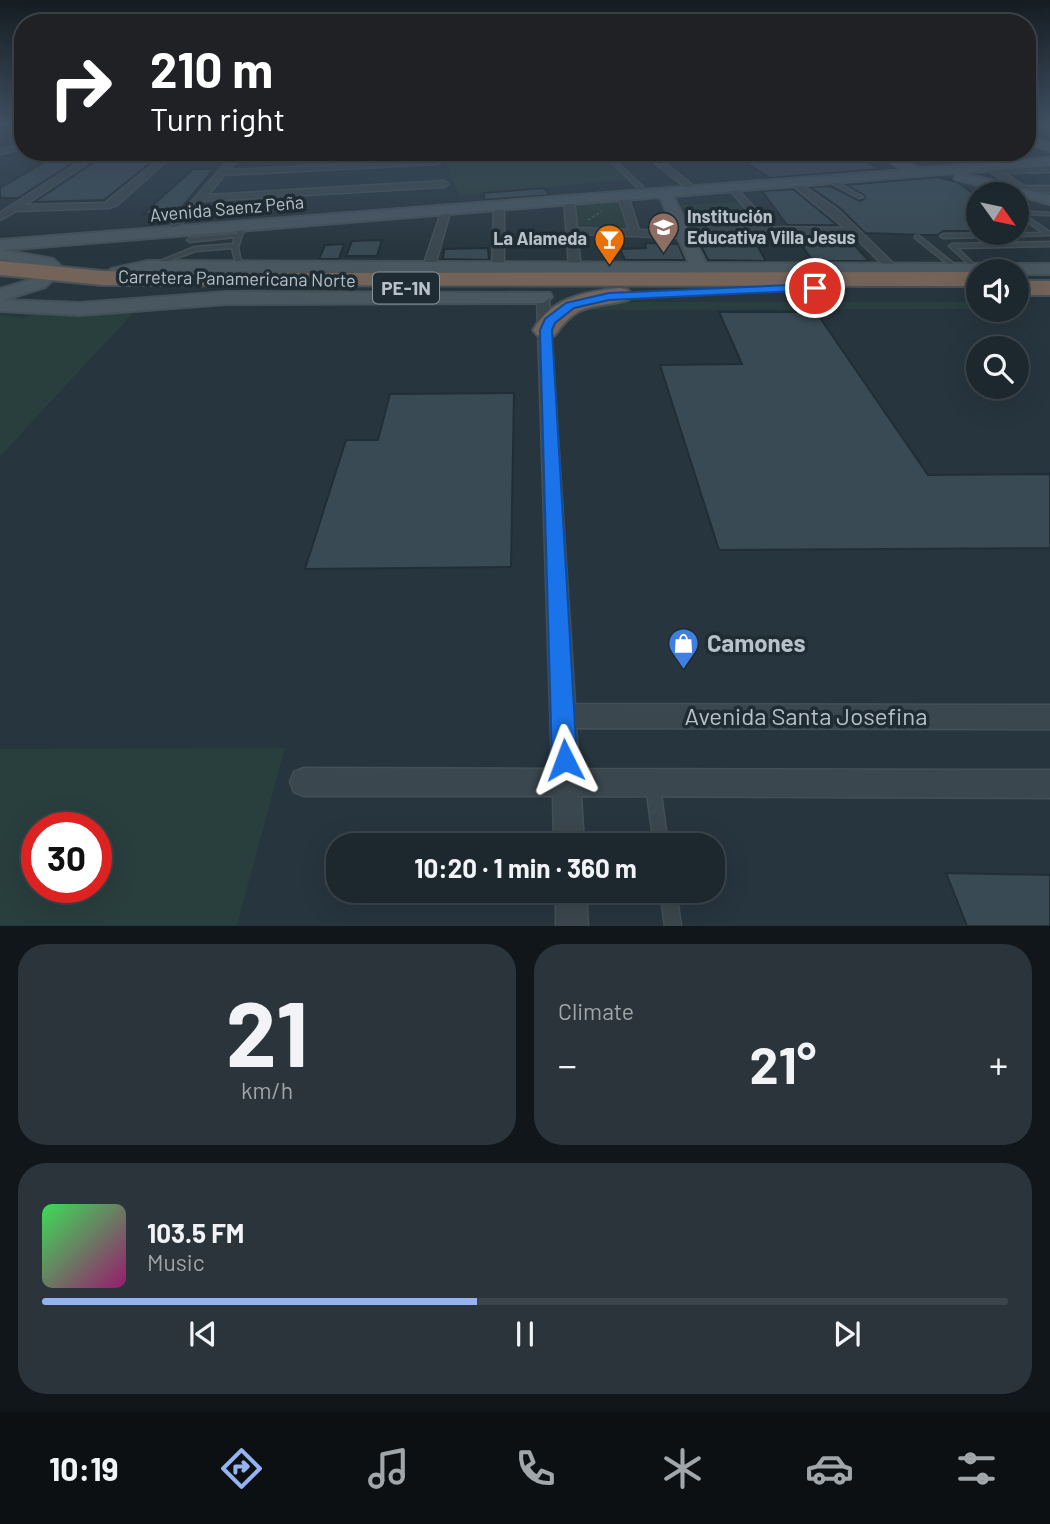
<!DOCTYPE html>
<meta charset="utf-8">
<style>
body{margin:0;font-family:Barlow,sans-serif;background:#2a343a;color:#f1f3f6;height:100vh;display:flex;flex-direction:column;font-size:26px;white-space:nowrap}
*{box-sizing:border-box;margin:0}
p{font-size:23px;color:#a0a6aa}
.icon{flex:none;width:38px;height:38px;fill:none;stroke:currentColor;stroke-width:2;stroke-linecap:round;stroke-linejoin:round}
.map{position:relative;height:926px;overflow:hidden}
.sheet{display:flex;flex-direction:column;gap:18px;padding:18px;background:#101619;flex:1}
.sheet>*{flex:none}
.top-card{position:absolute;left:14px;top:14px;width:1022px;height:147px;border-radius:28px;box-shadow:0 7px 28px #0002,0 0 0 2px #3b444a;background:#202124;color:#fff;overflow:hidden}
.needle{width:46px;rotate:123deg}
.tools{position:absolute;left:966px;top:182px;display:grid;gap:14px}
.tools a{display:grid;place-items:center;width:63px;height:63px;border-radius:50%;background:#1d282e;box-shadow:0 7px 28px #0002,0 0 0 2px #3b444a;font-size:35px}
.speed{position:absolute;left:21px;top:812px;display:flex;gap:14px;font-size:35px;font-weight:700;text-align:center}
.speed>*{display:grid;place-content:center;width:91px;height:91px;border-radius:50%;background:#1d282e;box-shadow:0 7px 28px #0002,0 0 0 2px #3b444a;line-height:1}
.speed .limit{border:10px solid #d22;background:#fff;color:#111}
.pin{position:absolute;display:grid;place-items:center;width:60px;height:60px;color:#fff;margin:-30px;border:4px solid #fff;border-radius:50%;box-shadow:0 2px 7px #0007}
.me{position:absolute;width:77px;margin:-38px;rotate:357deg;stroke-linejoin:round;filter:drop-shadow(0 0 5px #0008)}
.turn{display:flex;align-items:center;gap:24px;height:147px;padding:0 21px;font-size:32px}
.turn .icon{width:91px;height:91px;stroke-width:2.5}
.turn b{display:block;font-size:49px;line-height:60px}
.big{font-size:52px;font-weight:700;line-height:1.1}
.sheet .card{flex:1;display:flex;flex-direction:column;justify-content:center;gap:10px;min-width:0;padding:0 24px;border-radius:28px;background:#2a343a}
.sheet .dial{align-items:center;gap:0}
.dial b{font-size:91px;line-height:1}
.song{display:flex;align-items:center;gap:21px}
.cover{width:84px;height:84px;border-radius:10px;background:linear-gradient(135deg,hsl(130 70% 55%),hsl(320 70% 35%))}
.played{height:7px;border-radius:4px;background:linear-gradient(90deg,#95b2f1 45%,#3b444a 45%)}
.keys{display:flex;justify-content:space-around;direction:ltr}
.heat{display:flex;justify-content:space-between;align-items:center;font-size:38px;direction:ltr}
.sheet .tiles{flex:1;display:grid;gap:18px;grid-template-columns:1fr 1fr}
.card:last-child{grid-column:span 2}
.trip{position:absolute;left:326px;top:833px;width:399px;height:70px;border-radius:28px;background:#1d282e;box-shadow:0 7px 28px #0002,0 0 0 2px #3b444a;font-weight:700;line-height:70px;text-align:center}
.tab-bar{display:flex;height:112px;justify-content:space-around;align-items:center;background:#0c1012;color:#a0a6aa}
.tab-bar .icon{width:49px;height:49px}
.tab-bar .active{color:#95b2f1}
.tab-bar b{font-size:32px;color:#f1f3f6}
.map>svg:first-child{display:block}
</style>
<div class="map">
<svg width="1050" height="926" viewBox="0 0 1050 926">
<rect width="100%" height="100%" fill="#27353e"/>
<!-- green -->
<path fill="#293f3d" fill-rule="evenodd" d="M326,152h76l2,9 -107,6 -3,-11z
M442,152h167l35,33 -11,1 -7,-6 -167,15z
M623,194l14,41 -64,-2 -5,-35z
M741,202l19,25h-68l-12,-22z
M636,302h342v7l-389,1 18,-5z
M134,312l-131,141 -3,3v-141l25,3 4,-3z
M285,748l-48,177h-237v-176zM37,828h59v59h-59z"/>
<!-- building -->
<path fill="#394a54" stroke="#222e35" stroke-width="2" d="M55,156h29l-66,42h-18v-10z
M854,156l27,13 -111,9 -25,-16z
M97,160h57l-50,40 -70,2z
M193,169h21l-36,43 -35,2z
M937,177l20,5 21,15v34h-35l-5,4h-16l-57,-2 -25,-25 -30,-21 20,-1 30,15 5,-3 -1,-3 -18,-10z
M544,188l6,7 -66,5v-7z
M793,189l44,36h-50l-25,-34z
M795,236l52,1 22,24h-56z
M753,238l13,23 -58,-1 -8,-16h5l-3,-5z
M382,240l-5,16h-31l6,-15z
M645,243l33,1 7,16h-60l-5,-11 26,-1z
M344,244l-5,15h-20l6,-14z
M488,248l1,12 -46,-1 1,-10z
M719,312h97l112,163 122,-1v74l-331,2 -59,-185 82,-1z
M514,393l-3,174 -206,2 41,-129h32l12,-46z
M946,873l104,2v51h-83z"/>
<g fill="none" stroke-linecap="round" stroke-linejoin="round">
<defs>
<path id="lane" d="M601,152h5l37,35v2h-4z
M827,179h4l32,18 -4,1 -32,-17z
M994,185l4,1 -8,5 3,3h-5l-3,-3z
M1017,211l33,2v2l-27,-1 27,18v3l-107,3 -3,-2 3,-2 100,-1 -26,-19z
M240,226l5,1 -7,20 5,25 -5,-1 -6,-23 -36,3 -41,15 -5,-1 45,-18 38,-3 2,-7 -45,5 -3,-2 3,-2 47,-4z
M915,236h4l39,31v2h-4l-39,-31z
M1050,242v4l-93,2 21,20 1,1 -3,2 -27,-25 3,-2z
M653,780l5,2 2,5 8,58h-14l-8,-58 2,-5z
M660,891h16l5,35h-16z"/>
<path id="street" d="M1027,123l23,4v3l-23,-4z
M23,144v4l-23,6v-4z
M94,152h10l-79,53 80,-2 63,-51h77l-16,18 208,-10 4,2 -4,2 -213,11 -16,20 236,-14 4,3 -4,3 -241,14 -33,35 -4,-1v-4l67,-76 -64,4 -52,46 -8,3 -93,3 -16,9v-7z
M646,152l10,3 71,-3 -66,8 36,29 2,2 -5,3 -48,-38z
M989,164l8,4 53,-2v6l-46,1 20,13h26v6l-31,-1 -33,-22z
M795,180l43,30 58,56v4h-8l-36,-36 -167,-2 4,3 -5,3 -107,-4 4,34 -6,3 -6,-3 -5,-68 5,-3 5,3 3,28 52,2 -11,-34 5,-3 5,3 11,34 41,2 -3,-3 5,-3 80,1 -34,-39 5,-3 40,42 72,1 -53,-43v-4z
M499,202l5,3v63l-6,3 -6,-3 2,-63z
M443,207l8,2 -17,60 -10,2 -2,-2z
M543,293l6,4 26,407 475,1v24l-474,-1 3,41 471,1v28l-469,-2 3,49h-30l-1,-49h-249l-10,-4 -4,-10 4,-10 10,-4 248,1 -15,-472z
M556,891h30l2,35h-32z"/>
<path id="secondary" d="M1027,136l23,7v8l-23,-8z
M872,152h16l32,16 130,-10v8l-87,7 87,23v8l-95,-25v-6l-282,23 33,67 344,1v10h-33v-3h-39v3l-830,-3 -31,7 -9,-5 3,-4 37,-8 541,2 -29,-66 -657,53 50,9 11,10 -19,18 -41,13 76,3 147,-11 323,1 2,4 -9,6 -316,1 -147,11 -80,-4v-22l33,-10 11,-10 -44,-10v-19l903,-70z"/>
<path id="highway" d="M0,261l102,10 91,2 785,-1v14l-876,-1 -102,-10z
M1017,281h33v14h-33z
M620,288l8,2 4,5 -4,5c-36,9 -49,1 -73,35l-9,3 -9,-3 -4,-5c19,-33 52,-38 87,-42z"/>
</defs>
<!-- lane casing -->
<use href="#lane" stroke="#445057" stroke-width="3"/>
<!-- street casing -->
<use href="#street" stroke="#445057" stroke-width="3"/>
<!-- secondary casing -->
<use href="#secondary" stroke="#445057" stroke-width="4"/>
<!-- highway casing -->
<use href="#highway" stroke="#465159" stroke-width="4"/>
<!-- path -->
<path stroke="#425754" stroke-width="2" stroke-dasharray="2.5 2.5" stroke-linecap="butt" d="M588,220l14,-9"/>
<!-- lane -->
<use href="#lane" fill="#3b474e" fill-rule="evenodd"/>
<!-- street -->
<use href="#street" fill="#3b474e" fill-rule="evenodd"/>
<!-- secondary -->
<use href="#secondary" fill="#495761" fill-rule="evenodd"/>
<!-- highway -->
<use href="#highway" fill="#736358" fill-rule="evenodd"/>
</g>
<!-- sky -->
<linearGradient id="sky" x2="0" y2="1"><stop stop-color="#151d22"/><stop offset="0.49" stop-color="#415163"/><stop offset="1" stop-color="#415163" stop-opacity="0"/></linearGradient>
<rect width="1050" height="253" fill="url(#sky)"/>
<!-- route -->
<path fill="#1a73e8" stroke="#114b97" stroke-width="2" d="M815,284l6,4 -2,2 -210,10 -35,8 -19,15 -3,7 25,430 -4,8 -8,4 -9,-4 -4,-8 -12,-430 5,-11 21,-16 43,-10z"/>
<!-- icons -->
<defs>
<symbol id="school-pin" viewBox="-11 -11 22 30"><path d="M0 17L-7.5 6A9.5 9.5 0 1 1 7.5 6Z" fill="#8d6e63" stroke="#202c33"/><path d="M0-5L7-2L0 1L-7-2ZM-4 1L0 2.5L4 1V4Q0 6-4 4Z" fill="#fff"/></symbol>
<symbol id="bar-pin" viewBox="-11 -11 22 30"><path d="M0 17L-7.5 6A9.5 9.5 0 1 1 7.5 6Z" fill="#e8710a" stroke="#202c33"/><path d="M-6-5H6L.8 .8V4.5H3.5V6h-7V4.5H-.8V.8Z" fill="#fff"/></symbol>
<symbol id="shop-pin" viewBox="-11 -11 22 30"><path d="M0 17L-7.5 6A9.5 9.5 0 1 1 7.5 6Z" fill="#3f7fe0" stroke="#202c33"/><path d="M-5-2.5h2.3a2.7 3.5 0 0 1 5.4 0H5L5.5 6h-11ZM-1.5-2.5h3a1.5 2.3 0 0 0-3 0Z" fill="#fff"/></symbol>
</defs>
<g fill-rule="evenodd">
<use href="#school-pin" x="646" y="210" width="35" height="47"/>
<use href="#bar-pin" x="592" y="222" width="35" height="47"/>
<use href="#shop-pin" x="666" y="626" width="35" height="47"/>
</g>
<g text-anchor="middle" stroke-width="7" stroke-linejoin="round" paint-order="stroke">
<!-- far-street labels -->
<g font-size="18" fill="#b7c1c9" stroke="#202c33">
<text transform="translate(227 209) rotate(-5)" y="6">Avenida Saenz Peña</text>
<text transform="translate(237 279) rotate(1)" y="6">Carretera Panamericana Norte</text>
</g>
<!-- far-poi labels -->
<g font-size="18" font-weight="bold" fill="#b7c1c9" stroke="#202c33" text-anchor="start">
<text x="687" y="223">Institución<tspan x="687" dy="21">Educativa Villa Jesus</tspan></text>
<text x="587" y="245" text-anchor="end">La Alameda</text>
</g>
<!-- shield labels -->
<rect fill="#202c33" stroke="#8a949c" stroke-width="2" x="373" y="272.5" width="66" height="31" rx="5"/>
<g font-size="19" font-weight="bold" fill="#b7c1c9">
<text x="406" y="295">PE-1N</text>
</g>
<!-- near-poi labels -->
<g font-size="24" font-weight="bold" fill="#b7c1c9" stroke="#202c33" text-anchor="start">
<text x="707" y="652">Camones</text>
</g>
<!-- near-street labels -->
<g font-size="24" fill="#b7c1c9" stroke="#202c33">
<text x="806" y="725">Avenida Santa Josefina</text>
</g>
</g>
</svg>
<div class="tools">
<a><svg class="needle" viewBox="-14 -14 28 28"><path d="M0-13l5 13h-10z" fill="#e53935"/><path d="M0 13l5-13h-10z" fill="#a0a6aa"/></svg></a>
<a><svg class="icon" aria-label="sound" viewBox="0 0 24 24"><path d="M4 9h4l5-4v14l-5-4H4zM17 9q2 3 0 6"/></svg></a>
<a><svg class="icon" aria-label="search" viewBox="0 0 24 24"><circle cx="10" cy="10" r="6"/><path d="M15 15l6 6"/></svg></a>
</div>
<div class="speed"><div class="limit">30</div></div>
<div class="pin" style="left:815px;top:288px;background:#d93025"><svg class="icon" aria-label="arrive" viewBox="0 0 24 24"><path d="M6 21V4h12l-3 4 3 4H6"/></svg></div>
<svg class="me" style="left:565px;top:760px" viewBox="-20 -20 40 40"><path d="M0-17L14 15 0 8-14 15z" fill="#1a73e8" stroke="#fff" stroke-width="4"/></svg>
<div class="trip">10:20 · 1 min · 360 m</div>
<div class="top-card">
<div class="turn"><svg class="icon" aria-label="right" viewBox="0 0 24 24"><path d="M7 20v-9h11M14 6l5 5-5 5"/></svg><div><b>210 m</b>Turn right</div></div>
</div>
</div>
<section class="sheet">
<div class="tiles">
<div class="card dial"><b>21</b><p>km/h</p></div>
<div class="card"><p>Climate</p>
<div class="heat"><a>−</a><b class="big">21°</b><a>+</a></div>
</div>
<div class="card">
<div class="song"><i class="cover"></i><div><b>103.5 FM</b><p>Music</p></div></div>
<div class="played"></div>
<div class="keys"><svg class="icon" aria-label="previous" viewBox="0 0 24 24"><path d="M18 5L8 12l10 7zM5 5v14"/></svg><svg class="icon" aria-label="pause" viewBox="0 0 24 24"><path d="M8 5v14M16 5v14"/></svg><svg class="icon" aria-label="next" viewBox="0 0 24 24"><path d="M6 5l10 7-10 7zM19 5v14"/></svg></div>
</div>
</div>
</section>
<nav class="tab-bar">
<b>10:19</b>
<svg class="icon active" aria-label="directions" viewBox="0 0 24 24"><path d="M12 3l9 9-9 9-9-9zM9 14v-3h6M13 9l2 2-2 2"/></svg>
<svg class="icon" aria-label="music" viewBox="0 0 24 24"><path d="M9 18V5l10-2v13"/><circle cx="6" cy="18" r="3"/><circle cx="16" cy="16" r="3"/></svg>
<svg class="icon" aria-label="phone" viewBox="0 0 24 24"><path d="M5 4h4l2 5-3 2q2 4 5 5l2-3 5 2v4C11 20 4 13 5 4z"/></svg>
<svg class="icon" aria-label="climate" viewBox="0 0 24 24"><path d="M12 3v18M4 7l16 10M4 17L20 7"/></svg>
<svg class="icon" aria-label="car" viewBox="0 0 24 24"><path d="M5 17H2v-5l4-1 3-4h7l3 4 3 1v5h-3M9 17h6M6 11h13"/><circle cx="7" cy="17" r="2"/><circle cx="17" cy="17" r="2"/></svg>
<svg class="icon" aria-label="filters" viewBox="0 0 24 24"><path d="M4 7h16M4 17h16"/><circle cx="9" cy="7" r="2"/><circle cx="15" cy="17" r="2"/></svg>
</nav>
